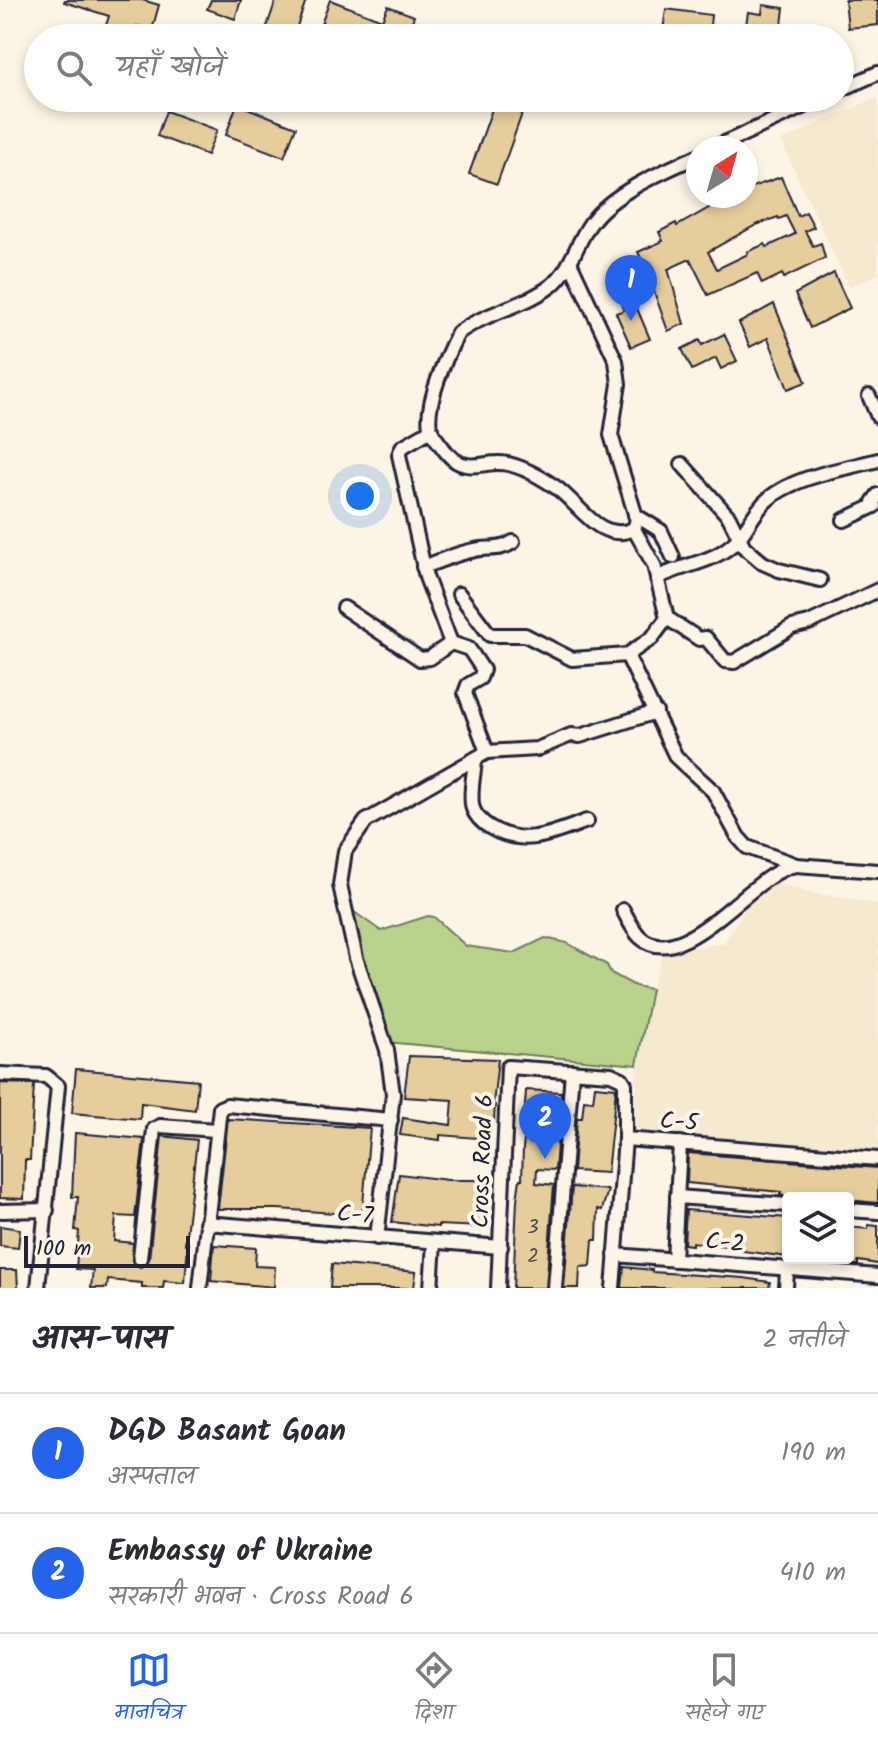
<!DOCTYPE html>
<html lang="hi">
<meta charset="utf-8">
<style>
body{margin:0;font-family:Kalam,"Playpen Sans Deva",sans-serif;background:#f2f2f3;color:#2b2b33}
.controls{position:absolute;right:24px;bottom:24px;display:grid;overflow:hidden;border-radius:8px;box-shadow:0 4px 12px #0003}
.controls button{width:72px;height:72px;display:grid;place-items:center;padding:0;border:0;border-bottom:2px solid #e1e1e2;background:#fff;color:#2b2b33;font:40px sans-serif}
.compass{position:absolute;left:686px;top:136px;width:72px;height:72px;border-radius:50%;background:#fff;box-shadow:0 4px 12px #0003;rotate:37deg}
.scale{position:absolute;left:24px;bottom:20px;width:166px;box-sizing:border-box;padding-left:8px;border:4px solid #22223b;border-top:0;font-size:22px;line-height:28px;white-space:nowrap;color:#22223b;-webkit-text-stroke:6px #fcf5e5;paint-order:stroke}
.you{position:absolute;left:360px;top:496px;width:28px;height:28px;margin:-20px;border:6px solid #fff;border-radius:50%;background:#1a73e8;box-shadow:0 0 0 12px #1a73e833}
.badge{display:grid;place-items:center;width:52px;height:52px;border-radius:50%;background:#2563eb;color:#fff;font-size:26px;font-weight:700}
.pin{position:absolute;translate:-50% -66px;filter:drop-shadow(0 2px 4px #0008)}
.pin::after{content:'';position:absolute;top:42px;width:28px;height:24px;background:inherit;clip-path:polygon(0 0,100% 0,50% 100%)}
.list{margin:0;padding:0;list-style:none}
h2{display:flex;justify-content:space-between;align-items:center;height:104px;margin:0;padding:0 32px;font-size:34px}
h2 small{font-size:26px;font-weight:400;color:#7c7c81}
.list li{display:grid;grid-template-columns:52px 1fr auto;gap:24px;align-items:center;box-sizing:border-box;height:120px;padding:0 32px;border-top:2px solid #e1e1e2}
.list b{display:block;font-size:30px;white-space:nowrap}
.list p{margin:0;font-size:26px;white-space:nowrap;color:#7c7c81}
.list em{font-size:26px;font-style:normal;color:#7c7c81}
.icon{flex:none;width:44px;height:44px;fill:none;stroke:currentColor;stroke-width:2;stroke-linecap:round;stroke-linejoin:round}
.map{position:relative;flex:none;width:878px;height:1288px;overflow:hidden}
.search{position:absolute;background:#fff;box-shadow:0 4px 12px #0003;left:24px;right:24px;top:24px;height:88px;display:flex;align-items:center;gap:20px;box-sizing:border-box;padding:0 28px;border-radius:44px;color:#7c7c81;font-size:30px}
.sheet{height:344px;background:#fff}
nav{display:flex;justify-content:space-around;align-items:center;box-sizing:border-box;height:112px;border-top:2px solid #e1e1e2;background:#fff;font-size:22px;color:#7c7c81}
nav a{display:grid;justify-items:center;gap:4px}
nav .on{color:#2563eb}
.map>svg:first-child{display:block}
.built{fill:#f5e9cf}
.green{fill:#bad38a;stroke:#6e7a62;stroke-width:2}
.building{fill:#e6cd9c;stroke:#22223b;stroke-width:2;fill-rule:evenodd}
.lines{fill:none;stroke-linecap:round;stroke-linejoin:round}
.minor-casing{stroke:#22223b;stroke-width:18}
.minor{stroke:#fcf5e5;stroke-width:12}
.labels{text-anchor:middle;stroke-width:8;stroke-linejoin:round;paint-order:stroke}
.number-label{font-size:20px;fill:#534d53}
.street-label{font-size:24px;fill:#22223b;stroke:#fcf5e5}
</style>
<div class="map">
<svg width="878" height="1288" viewBox="0 0 878 1288">
<rect width="100%" height="100%" fill="#fcf5e5"/>
<filter id="ink" filterUnits="userSpaceOnUse"><feTurbulence type="fractalNoise" baseFrequency=".0125" numOctaves="2"/><feDisplacementMap in="SourceGraphic" scale="16" xChannelSelector="R" yChannelSelector="G"/><feConvolveMatrix kernelMatrix="1 2 1 2 8 2 1 2 1" color-interpolation-filters="sRGB"/></filter>
<g filter="url(#ink)">
<g class="built">
<polygon points="878,97 878,274 849,287 781,141"/>
<polygon points="763,879 807,892 878,904 878,1159 634,1132 637,1065 647,1005 663,953 724,943"/>
</g>
<polygon class="green" points="350,909 381,931 428,916 434,917 466,946 514,953 545,938 567,943 607,965 611,973 635,986 651,989 637,1065 375,1041"/>
<g class="building">
<polygon points="65,0 142,0 159,5 152,30 137,26 134,38 102,38 109,16 64,2"/>
<polygon points="211,0 241,0 235,19 207,9"/>
<polygon points="276,0 306,0 293,38 263,38"/>
<polygon points="330,0 382,20 388,6 414,16 406,38 316,38"/>
<polygon points="845,0 878,0 878,25 848,28"/>
<polygon points="763,5 784,8 781,33 758,30 757,38 744,38 748,12 762,14"/>
<polygon points="666,9 711,15 709,35 662,38"/>
<polygon points="496,98 531,98 527,109 524,108 497,184 469,174"/>
<polygon points="237,104 296,127 284,157 226,135"/>
<polygon points="166,111 217,130 207,155 157,136"/>
<path d="M781,177L798,216L806,212L814,227L805,231L813,246L821,243L825,258L784,278L782,274L762,284L757,273L708,295L690,259L668,269L684,324L668,331L652,286L654,285L638,252L663,241L659,232L676,223L677,226L730,196H746V189ZM786,216L795,234L767,247L765,244L747,252L748,254L717,269L708,252L756,225L778,217L779,219Z"/>
<polygon points="834,273 850,308 810,328 795,294"/>
<polygon points="633,299 650,339 631,347 616,313 624,310 622,303"/>
<polygon points="774,304 806,382 788,389 768,338 750,347 739,323"/>
<polygon points="724,334 737,361 721,369 716,358 692,370 682,349 700,340 702,345"/>
<polygon points="409,1056 498,1059 493,1105 495,1105 494,1120 491,1120 490,1139 440,1135 440,1140 400,1135 403,1118 451,1125 453,1100 404,1097"/>
<polygon points="76,1069 198,1080 195,1110 141,1103 140,1119 72,1113"/>
<polygon points="0,1083 34,1084 30,1160 25,1160 24,1199 0,1198"/>
<polygon points="595,1086 616,1088 607,1173 573,1171 577,1118 582,1118 584,1100 593,1101"/>
<polygon points="526,1090 561,1092 555,1170 537,1169 536,1183 554,1185 546,1288 513,1288 517,1200 520,1179 522,1179 523,1148 529,1106 525,1106"/>
<polygon points="228,1119 370,1128 362,1215 278,1209 218,1209"/>
<polygon points="75,1133 144,1139 135,1217 116,1216 114,1241 133,1243 132,1261 140,1267 147,1264 149,1259 162,1136 197,1140 185,1244 188,1244 185,1283 164,1281 163,1288 142,1288 142,1283 108,1280 107,1288 91,1288 93,1270 76,1269 79,1231 75,1230 78,1197 72,1197"/>
<polygon points="688,1153 878,1168 878,1203 848,1200 848,1198 794,1198 780,1195 781,1192 687,1183"/>
<polygon points="399,1174 448,1180 486,1180 481,1227 438,1225 438,1227 392,1222"/>
<polygon points="572,1187 608,1190 602,1210 598,1209 597,1240 593,1240 591,1266 580,1267 579,1288 564,1288"/>
<polygon points="686,1210 788,1218 788,1257 743,1251 744,1248 692,1242 692,1245 684,1244"/>
<polygon points="868,1225 878,1226 878,1264 858,1261 858,1265 848,1265 848,1227 868,1229"/>
<polygon points="0,1226 20,1229 18,1248 0,1246"/>
<polygon points="214,1245 256,1248 255,1266 275,1267 274,1287 211,1281"/>
<polygon points="332,1264 416,1272 414,1288 330,1288"/>
<polygon points="624,1267 652,1270 652,1272 744,1278 770,1282 769,1288 622,1288"/>
<polygon points="0,1270 17,1270 18,1288 0,1288"/>
</g>
<g class="lines">
<g class="minor-casing">
<g id="minor">
<polyline points="840,90 878,73"/>
<polyline points="714,148 822,98"/>
<polyline points="869,396 878,417"/>
<polyline points="682,464 729,517 744,547 763,563 779,570 820,580"/>
<polyline points="635,515 661,531 673,557"/>
<polyline points="844,520 874,506 873,502 878,495"/>
<path d="M634,529C598,544 580,503 554,486C539,476 516,462 497,463C488,463 477,467 467,465C456,464 449,456 443,448C438,441 432,435 430,427C425,404 447,354 458,333C486,312 523,307 551,286C571,270 576,244 590,224C611,193 664,171 698,156"/>
<path d="M423,567C440,561 457,553 475,550C489,547 500,551 513,542"/>
<path d="M657,578C676,568 696,565 715,556C746,540 744,525 764,503C789,477 844,469 878,460"/>
<polyline points="459,594 490,635 525,635 572,659 627,655 652,638 667,618 654,565 634,529 637,520 611,435 619,384 616,361 570,262"/>
<polyline points="344,608 420,659 430,658 451,643 426,577 399,455 402,447 431,430"/>
<polyline points="667,618 699,639 706,638 725,661 734,662 792,627 809,623 878,590"/>
<polyline points="451,643 469,649 483,670 480,678 468,685 465,693 487,752"/>
<polyline points="627,655 676,757 713,791 738,837 747,847 796,865 878,871"/>
<path d="M475,760C474,774 470,790 472,804C473,814 482,823 491,828C525,848 553,833 587,821"/>
<path d="M623,910C628,919 633,930 640,937C684,976 754,870 796,865"/>
<polyline points="0,1074 46,1076 58,1086 38,1288"/>
<polyline points="625,1139 878,1159"/>
<polyline points="677,1197 788,1205"/>
<polyline points="848,1210 878,1212"/>
<polyline points="0,1211 47,1210"/>
<polyline points="206,1223 501,1247"/>
<polyline points="377,1238 393,1094 387,1050 356,958 340,885 345,851 366,821 487,752 537,749 571,735 580,736 656,712"/>
<polyline points="615,1255 878,1276"/>
<polyline points="140,1258 154,1129 160,1126 216,1130"/>
<polyline points="674,1260 680,1143"/>
<polyline points="200,1288 220,1108 227,1105 391,1120"/>
<polyline points="431,1288 434,1243"/>
<polyline points="498,1288 508,1067 611,1074 622,1079 625,1084 625,1139 613,1288"/>
<polyline points="555,1288 572,1071"/>
<polyline points="786,1288 787,1270"/>
</g>
</g>
<use href="#minor" class="minor"/>
</g>
</g>
<g class="labels">
<g class="number-label">
<text x="533" y="1233">3</text>
<text x="533" y="1262">2</text>
</g>
<g class="street-label">
<text transform="translate(679 1121) rotate(4)" y="8">C-5</text>
<text transform="translate(482 1161) rotate(-88)" y="8">Cross Road 6</text>
<text transform="translate(355 1214) rotate(5)" y="8">C-7</text>
<text transform="translate(725 1242) rotate(5)" y="8">C-2</text>
</g>
</g>
</svg>
<div class="controls">
<button><svg class="icon" aria-label="layers" viewBox="0 0 24 24"><path d="M12 4l9 5-9 5-9-5zM3 14l9 5 9-5"/></svg></button>
</div>
<svg class="compass" viewBox="-18 -18 36 36"><path d="M0-13l5 13h-10z" fill="#e53935"/><path d="M0 13l5-13h-10z" fill="#7c7c81"/></svg>
<div class="scale">100 m</div>
<div class="you"></div>
<div class="pin badge" style="left:631px;top:321px">1</div>
<div class="pin badge" style="left:545px;top:1159px">2</div>
<div class="search"><svg class="icon" aria-label="search" viewBox="0 0 24 24"><circle cx="10" cy="10" r="6"/><path d="M15 15l6 6"/></svg>यहाँ खोजें</div>
</div>
<section class="sheet">
<h2>आस-पास<small>2 नतीजे</small></h2>
<ul class="list">
<li><span class="badge">1</span><div><b>DGD Basant Goan</b><p>अस्पताल</p></div><em>190 m</em></li>
<li><span class="badge">2</span><div><b>Embassy of Ukraine</b><p>सरकारी भवन · Cross Road 6</p></div><em>410 m</em></li>
</ul>
</section>
<nav>
<a class="on"><svg class="icon" aria-label="map" viewBox="0 0 24 24"><path d="M3 6l6-2 6 2 6-2v14l-6 2-6-2-6 2zM9 4v14M15 6v14"/></svg>मानचित्र</a>
<a><svg class="icon" aria-label="directions" viewBox="0 0 24 24"><path d="M12 3l9 9-9 9-9-9zM9 14v-3h6M13 9l2 2-2 2"/></svg>दिशा</a>
<a><svg class="icon" aria-label="saved" viewBox="0 0 24 24"><path d="M7 4h10v16l-5-4-5 4z"/></svg>सहेजे गए</a>
</nav>
